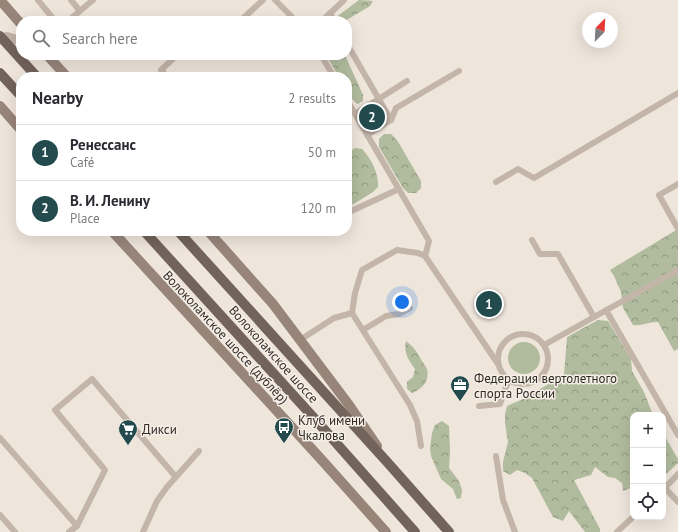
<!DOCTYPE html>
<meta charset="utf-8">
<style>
body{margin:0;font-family:"PT Sans",sans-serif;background:#f7f7f7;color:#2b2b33}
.controls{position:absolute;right:12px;bottom:12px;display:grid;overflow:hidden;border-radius:8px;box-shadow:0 4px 16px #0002}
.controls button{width:36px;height:36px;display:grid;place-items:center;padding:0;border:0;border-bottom:1px solid #e1e1e2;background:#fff;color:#2b2b33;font:20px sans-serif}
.compass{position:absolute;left:582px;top:12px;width:36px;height:36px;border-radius:50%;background:#fff;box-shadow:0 4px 16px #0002;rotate:24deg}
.you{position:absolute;left:402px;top:302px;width:14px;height:14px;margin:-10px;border:3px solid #fff;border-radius:50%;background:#1a73e8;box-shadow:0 0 0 6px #1a73e833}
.badge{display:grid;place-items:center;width:26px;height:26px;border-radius:50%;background:#234b4e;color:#fff;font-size:13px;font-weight:700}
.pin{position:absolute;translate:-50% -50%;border:2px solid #fff;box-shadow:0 1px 4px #0006}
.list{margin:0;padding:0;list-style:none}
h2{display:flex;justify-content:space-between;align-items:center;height:52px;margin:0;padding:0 16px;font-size:17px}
h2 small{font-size:13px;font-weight:400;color:#7c7c81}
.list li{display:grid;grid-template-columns:26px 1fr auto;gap:12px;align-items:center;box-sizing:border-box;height:56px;padding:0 16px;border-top:1px solid #e1e1e2}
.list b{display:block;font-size:15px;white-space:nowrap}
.list p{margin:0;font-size:13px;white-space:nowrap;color:#7c7c81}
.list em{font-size:13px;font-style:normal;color:#7c7c81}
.icon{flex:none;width:22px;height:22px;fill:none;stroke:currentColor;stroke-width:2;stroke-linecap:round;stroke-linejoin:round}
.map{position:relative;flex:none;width:678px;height:532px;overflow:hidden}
.search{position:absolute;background:#fff;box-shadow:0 4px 16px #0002;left:16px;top:16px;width:336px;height:44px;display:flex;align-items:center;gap:10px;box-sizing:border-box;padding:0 14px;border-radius:16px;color:#7c7c81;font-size:15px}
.panel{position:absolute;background:#fff;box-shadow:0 4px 16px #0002;left:16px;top:72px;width:336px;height:164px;border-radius:16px}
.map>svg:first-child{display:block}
.grass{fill:#b1bb9d}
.forest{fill:url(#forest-crowns)}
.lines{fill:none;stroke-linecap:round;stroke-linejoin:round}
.lane{stroke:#c4b5a9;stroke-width:6}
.street{stroke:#c4b5a9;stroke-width:10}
.secondary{stroke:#98857a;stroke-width:10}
.primary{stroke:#72635b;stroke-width:10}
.primary-bridge{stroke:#72635b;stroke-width:10}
.labels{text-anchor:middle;stroke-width:3;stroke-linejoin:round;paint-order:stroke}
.street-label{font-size:13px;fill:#322b28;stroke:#f6efe7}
.poi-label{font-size:13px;fill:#322b28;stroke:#f6efe7;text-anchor:start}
</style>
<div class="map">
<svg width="678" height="532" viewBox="0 0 678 532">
<defs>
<pattern id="forest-crowns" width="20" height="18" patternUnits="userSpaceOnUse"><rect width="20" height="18" fill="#b1bb9d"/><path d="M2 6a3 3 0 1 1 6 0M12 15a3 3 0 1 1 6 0" fill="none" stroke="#919880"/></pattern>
</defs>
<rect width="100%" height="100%" fill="#eee5db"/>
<circle class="grass" cx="524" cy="358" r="16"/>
<g class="forest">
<polygon points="359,0 373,1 370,6 345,21 331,21"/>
<path d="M326,55H345L363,95V101L358,104C347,97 347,89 347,77H339Z"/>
<polygon points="384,134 391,134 397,140 421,181 421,188 416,193 408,193 403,188 379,147 379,139"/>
<path d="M355,148L362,149C371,158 379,174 378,187L373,192L347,208V153Z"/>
<path d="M678,229V349L674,351L658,322C648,322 642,326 633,325L623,308L621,292L614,276L610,270Z"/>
<polygon points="598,320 608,321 631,359 632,371 644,392 653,415 633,415 633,490 631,488 623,491 622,483 615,478 608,477 595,467 591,475 574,480 600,529 600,532 585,532 569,511 563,521 553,517 532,478 525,473 517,470 510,475 503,471 503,462 508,442 505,423 505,414 507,406 523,399 564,375 567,337"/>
<path d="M406,341C414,347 417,352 422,361C423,363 426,366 427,369C430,380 423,389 412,393L407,389V382L413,377L415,369C409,361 403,352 406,341Z"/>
<polygon points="442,421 449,426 450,451 449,468 459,481 462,490 461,498 457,499 453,489 441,479 431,456 430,448 432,433 435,425"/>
<polygon points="663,433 678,459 678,463 663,477"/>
</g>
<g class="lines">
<g class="lane">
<polyline points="38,0 55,21"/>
<polyline points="71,0 80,11"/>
<polyline points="275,0 296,21"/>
<polyline points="330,13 334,21"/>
<polyline points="68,21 93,0"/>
<polyline points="240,21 263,0"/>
<polyline points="322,21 344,0"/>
<polyline points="347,44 391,120 367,135"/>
<polyline points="321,55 334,77"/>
<polyline points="168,77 161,70 177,55"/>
<polyline points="347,100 429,241 425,256"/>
<polyline points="355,114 407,81"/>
<polyline points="391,120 396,108 459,71"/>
<polyline points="496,182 518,169 534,178 678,93"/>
<polyline points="678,184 659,195 678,229"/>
<polyline points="347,213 399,189"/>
<polyline points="532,240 540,254 558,254 594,317"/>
<polyline points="606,310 678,435"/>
<polyline points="363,330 386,316 399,314 410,308"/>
<circle cx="523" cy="359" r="25"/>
<polyline points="300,340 334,318 352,313"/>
<polyline points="544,345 678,270"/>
<polyline points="479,406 500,404 509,379"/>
<polyline points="0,438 77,526 69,532"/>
<polyline points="421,446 417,421 410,405 352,313 355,293 362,270 397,250 418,253 425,256 498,364"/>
<polyline points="496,456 503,500 515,532"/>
<polyline points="665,488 678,502"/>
<polyline points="663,490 678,474"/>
<polyline points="0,515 15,532"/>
<polyline points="77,526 105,470 55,410 92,379 175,476"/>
<polyline points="143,532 157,501 167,487 199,451"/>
<polyline points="617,532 633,517"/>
</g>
<polyline class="street" points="0,39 7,37 21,41"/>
<g class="secondary">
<polyline points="0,0 21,24"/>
<polyline points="47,55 67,77"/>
<polyline points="0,106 21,130"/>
<polyline points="112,231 320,458 386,532"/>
<polyline points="208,231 273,304 349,405 377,446"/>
</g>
<g class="primary">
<polyline points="0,73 21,96"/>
<polyline points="144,231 314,418 415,532"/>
<polyline points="178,231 388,463 449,532"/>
</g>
<polyline class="primary-bridge" points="0,36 37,77"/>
</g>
<defs>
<g id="office-pin" transform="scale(1)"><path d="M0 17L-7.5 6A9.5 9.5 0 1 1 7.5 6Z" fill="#234b4e" stroke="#f6efe7"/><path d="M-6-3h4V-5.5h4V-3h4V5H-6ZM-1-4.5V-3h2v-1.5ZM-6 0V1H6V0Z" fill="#fff"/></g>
<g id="bus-pin" transform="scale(1)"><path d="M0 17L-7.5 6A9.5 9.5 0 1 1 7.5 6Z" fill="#234b4e" stroke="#f6efe7"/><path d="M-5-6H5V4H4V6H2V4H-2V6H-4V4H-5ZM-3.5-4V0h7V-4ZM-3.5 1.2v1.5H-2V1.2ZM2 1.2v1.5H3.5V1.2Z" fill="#fff"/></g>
<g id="supermarket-pin" transform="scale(1)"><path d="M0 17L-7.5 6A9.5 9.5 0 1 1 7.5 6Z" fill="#234b4e" stroke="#f6efe7"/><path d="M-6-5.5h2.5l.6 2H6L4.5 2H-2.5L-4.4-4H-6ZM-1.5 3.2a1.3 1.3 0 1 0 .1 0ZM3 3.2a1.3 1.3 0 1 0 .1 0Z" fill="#fff"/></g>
</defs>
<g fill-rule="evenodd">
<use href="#office-pin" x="460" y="385"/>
<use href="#bus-pin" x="284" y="427"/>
<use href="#supermarket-pin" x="128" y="429"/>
</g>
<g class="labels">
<g class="street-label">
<text transform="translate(226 337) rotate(47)" y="5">Волоколамское шоссе (дублёр)</text>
<text transform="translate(274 354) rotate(48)" y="5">Волоколамское шоссе</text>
</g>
<g class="poi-label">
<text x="474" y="383">Федерация вертолетного<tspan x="474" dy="15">спорта России</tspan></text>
<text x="298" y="425">Клуб имени<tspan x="298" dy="15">Чкалова</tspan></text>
<text x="142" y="434">Дикси</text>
</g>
</g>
</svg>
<div class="controls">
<button>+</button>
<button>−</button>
<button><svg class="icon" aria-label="locate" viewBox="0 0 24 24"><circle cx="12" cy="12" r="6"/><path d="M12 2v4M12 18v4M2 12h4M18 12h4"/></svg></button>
</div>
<svg class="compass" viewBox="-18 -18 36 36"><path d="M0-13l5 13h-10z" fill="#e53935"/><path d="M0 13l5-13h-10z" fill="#7c7c81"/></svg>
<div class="you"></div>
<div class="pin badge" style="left:489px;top:304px">1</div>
<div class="pin badge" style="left:372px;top:117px">2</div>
<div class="search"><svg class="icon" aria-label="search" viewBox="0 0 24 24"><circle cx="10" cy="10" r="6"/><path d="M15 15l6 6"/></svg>Search here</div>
<section class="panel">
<h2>Nearby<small>2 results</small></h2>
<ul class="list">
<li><span class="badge">1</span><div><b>Ренессанс</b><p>Café</p></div><em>50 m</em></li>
<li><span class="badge">2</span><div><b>В. И. Ленину</b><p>Place</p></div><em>120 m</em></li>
</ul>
</section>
</div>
